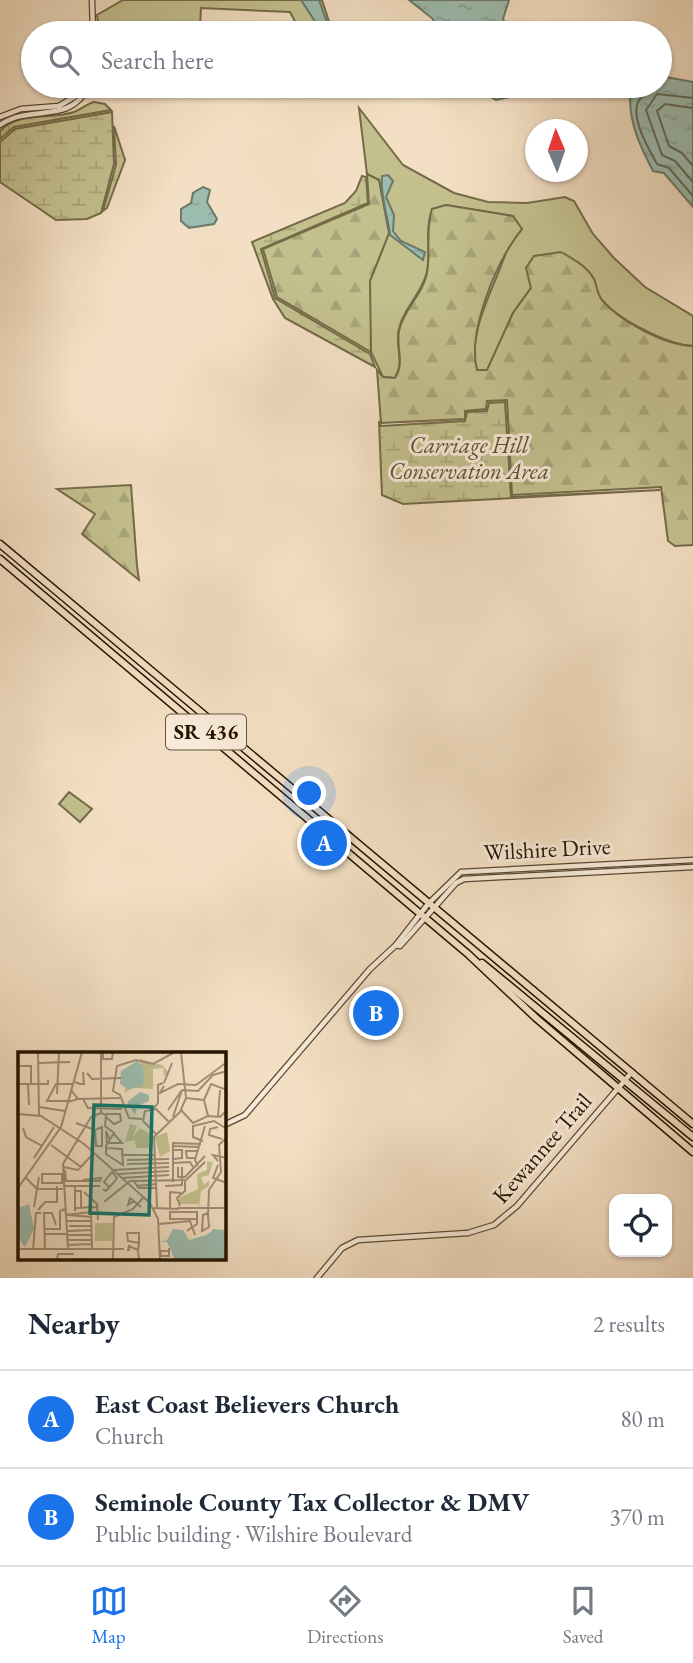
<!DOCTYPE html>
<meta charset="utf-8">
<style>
body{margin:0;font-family:"EB Garamond",serif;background:#f2f2f3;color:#1f2937}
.controls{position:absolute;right:21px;bottom:21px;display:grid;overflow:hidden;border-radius:14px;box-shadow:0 2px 5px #0004}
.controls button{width:63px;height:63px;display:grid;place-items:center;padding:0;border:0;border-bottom:2px solid #e0e1e3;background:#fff;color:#1f2937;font:35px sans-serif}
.compass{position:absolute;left:525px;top:119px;width:63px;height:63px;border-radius:50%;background:#fff;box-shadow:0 2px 5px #0004;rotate:358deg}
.you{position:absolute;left:310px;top:794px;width:24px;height:24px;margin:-18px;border:5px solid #fff;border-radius:50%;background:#1a73e8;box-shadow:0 0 0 10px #1a73e833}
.badge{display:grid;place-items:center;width:46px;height:46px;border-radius:50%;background:#1a73e8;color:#fff;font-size:23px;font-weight:700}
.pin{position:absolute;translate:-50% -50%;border:4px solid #fff;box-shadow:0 2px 7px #0006}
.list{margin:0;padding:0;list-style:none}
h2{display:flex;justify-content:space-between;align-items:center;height:91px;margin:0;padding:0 28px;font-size:30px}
h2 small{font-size:23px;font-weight:400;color:#747a83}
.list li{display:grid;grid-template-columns:46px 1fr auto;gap:21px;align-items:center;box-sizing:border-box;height:98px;padding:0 28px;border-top:2px solid #e0e1e3}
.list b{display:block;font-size:26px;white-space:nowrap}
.list p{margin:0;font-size:23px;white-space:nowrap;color:#747a83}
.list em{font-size:23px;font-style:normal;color:#747a83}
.icon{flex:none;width:38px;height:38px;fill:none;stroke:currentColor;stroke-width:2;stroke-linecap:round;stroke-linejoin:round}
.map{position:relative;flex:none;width:693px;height:1278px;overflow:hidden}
.search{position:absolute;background:#fff;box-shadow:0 2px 5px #0004;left:21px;right:21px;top:21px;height:77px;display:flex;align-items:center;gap:18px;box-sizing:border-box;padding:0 24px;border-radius:38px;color:#747a83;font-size:26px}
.sheet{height:287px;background:#fff}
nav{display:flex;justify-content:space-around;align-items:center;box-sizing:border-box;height:98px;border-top:2px solid #e0e1e3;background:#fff;font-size:19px;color:#747a83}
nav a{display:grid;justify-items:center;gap:4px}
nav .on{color:#1a73e8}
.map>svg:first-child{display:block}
.green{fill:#c3c08e;stroke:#746a47;stroke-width:2}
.forest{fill:url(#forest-firs);stroke:#746a47;stroke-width:2}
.wetland{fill:url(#wetland-marsh);stroke:#746a47;stroke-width:2}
.water{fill:url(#water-ripples);stroke:#6c796a;stroke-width:2}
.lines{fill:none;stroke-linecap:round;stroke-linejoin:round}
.shore{stroke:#606858;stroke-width:2}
.canal{stroke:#9cbdb0;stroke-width:4.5}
.tertiary-casing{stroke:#584731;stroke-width:7}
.primary-casing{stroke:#251400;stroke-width:9}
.tertiary{stroke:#f7ead8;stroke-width:4.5}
.primary{stroke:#f3dfc3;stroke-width:6}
.labels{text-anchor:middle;stroke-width:6;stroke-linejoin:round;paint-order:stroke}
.shield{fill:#f7ead8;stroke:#645441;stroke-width:2}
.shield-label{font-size:21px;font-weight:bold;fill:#251400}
.park-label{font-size:23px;font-style:italic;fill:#5c5032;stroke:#f7ead8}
.street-label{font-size:23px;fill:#251400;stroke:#f7ead8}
.inset-road{fill:none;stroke:#a18e75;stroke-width:2}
.view{fill:#0f766e;fill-opacity:0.15;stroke:#0f766e;stroke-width:3.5}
.inset-edge{fill:none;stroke:#251400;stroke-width:3.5}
</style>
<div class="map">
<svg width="693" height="1278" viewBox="0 0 693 1278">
<defs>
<pattern id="forest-firs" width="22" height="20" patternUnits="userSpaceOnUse" patternTransform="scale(1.75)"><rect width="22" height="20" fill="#c3c08e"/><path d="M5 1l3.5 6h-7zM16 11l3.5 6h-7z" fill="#a7a479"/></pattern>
<pattern id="wetland-marsh" width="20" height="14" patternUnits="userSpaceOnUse" patternTransform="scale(1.75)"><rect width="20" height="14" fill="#c3c08e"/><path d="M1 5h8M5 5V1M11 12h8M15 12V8" fill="none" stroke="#a7a479"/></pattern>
<pattern id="water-ripples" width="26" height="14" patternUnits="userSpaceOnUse" patternTransform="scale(1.75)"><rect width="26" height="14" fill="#9cbdb0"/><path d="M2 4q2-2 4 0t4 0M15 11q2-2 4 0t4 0" fill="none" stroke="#86a296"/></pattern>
</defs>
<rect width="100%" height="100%" fill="#f3dfc3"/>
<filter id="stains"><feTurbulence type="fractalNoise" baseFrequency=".00286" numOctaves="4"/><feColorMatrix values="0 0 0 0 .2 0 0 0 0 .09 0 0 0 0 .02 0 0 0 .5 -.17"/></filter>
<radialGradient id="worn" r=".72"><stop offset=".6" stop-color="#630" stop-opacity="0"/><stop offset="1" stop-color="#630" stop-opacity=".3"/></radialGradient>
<g class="green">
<polygon points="123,0 322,0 332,31 300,31 290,12 201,8 200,26 99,29 97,15"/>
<path d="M359,108L403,165L454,193L488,202L527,203L565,197L574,201L593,234L614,258L645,287L693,316V346C668,345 617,319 601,299C597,294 596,285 594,279L527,268L531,288L513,313L487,371L476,370C468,327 495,288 507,249C511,238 511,227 513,216L446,205L432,209C424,234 432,257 426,275C420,296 400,312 398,335C397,352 404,363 395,378L383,377L371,352L369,305L370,281L389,233L379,180L367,174Z"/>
<polygon points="69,792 92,809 80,822 59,804"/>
</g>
<g class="forest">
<polygon points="367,174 379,180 389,233 370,281 371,352 277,297 263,249 369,204"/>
<path d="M446,205L513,216L522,229C497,260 467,331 477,370H487L513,313L531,288L526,268L534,256L561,252C573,259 587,266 594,279C597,286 597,294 602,300C620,321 664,345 693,346V545L675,546L668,541L661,487L512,495L507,400L487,401L486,409L465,411V419L381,423L377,370L383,377L395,378C405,362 396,349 399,331C403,310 423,294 427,273C431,251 425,231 432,209Z"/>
<polygon points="131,485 137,566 139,580 82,534 95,514 57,489"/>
</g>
<g class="wetland">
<path d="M94,102L105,104L111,110L14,127L0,139V131C19,111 50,120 74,112C82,109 86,104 94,102Z"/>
<polygon points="112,112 114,164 101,213 87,219 56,220 0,182 0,142 15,129"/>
<polygon points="114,126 125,160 107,208 103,211 116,165"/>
<polygon points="362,176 366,177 368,203 261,249 275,298 370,354 375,367 285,318 273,299 252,242 345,203 356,191"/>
<polygon points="505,402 511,497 660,490 403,504 382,495 379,421 381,426 465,421 467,412 487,411 489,403"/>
</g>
<g class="water">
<polygon points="301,0 319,0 329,28 320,29"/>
<polygon points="409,0 509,0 503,19 511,33 438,33 433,19"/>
<path d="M666,77L693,82V207L664,173L653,171C641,148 630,125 630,99L643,86H660V79Z"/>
<polygon points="472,86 530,86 523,94 496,100"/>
<path d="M388,175L393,181L386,197L394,215L393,231L401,241L425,252L423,260L390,235C388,215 380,196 382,176Z"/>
<polygon points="203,187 210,190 207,202 217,219 214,224 189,228 181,221 181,209 191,203 193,193"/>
</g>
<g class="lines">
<g class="shore">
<path d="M648,86C647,94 639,97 637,105C633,123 649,149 657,164L669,168L693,196"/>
<polyline points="693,98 657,94 646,110 662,155 675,161 693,182"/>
<polyline points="693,108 665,104 657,111 669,146 682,153 693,166"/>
</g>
<g class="canal">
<polyline points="509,28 518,33"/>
<polyline points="616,86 634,95"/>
</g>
<g class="tertiary-casing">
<g id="tertiary">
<polyline points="92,0 93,33"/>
<polyline points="0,117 21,109 59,106 86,90"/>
<path d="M0,125C32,103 69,126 89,86"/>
<polyline points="396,945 428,904 461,872 693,860"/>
<polyline points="224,1125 245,1115 370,969 396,945 400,946 456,883 464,879 693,867"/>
<polyline points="317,1278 342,1248 358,1240 468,1233 494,1225 517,1206 632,1072"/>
</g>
</g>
<g class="primary-casing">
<g id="primary">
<polyline points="0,544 693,1124"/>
<polyline points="0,559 468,954 536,1018 693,1152"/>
<polyline points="482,963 693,1137"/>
</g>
</g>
<use href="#tertiary" class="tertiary"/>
<use href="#primary" class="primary"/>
</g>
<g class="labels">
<rect class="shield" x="166" y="714.5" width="80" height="35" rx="5"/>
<g class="shield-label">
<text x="206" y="739">SR 436</text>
</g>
<g class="park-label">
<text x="469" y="453">Carriage Hill<tspan x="469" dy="26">Conservation Area</tspan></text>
</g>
<g class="street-label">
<text transform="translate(547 849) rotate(-3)" y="8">Wilshire Drive</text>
<text transform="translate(542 1148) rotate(-49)" y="8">Kewannee Trail</text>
</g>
</g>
<g transform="translate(18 1052)">
<rect width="208" height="208" fill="#f3dfc3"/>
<path d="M77,171H95L94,189H77Z" fill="#c3c08e"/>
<path d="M112,72L119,74L115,85L122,76L136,84L134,101L130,96H118L117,88L107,90Z" fill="#c3c08e"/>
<path d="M122,7L144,13L152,22L146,24L145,16L135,17V37L115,36L106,41L108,34L126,29ZM149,80L152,99L142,105L137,85ZM189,109L195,110L191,123L183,125L186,133L191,128V134L183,139L181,156L180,152H161V146L180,137L179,122L189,118Z" fill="#c3c08e"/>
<path d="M119,9L125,14L126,29L124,35L110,37L102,32L103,19ZM122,40L131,43V49L119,54L117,63L109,50ZM11,152L16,177L7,195L0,186V156ZM193,157L194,177L208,178V208H157L149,190H141L149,188L155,177L165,178L171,188L188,183L194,179Z" fill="#9cbdb0"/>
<path class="inset-road" d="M20,0L21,64M83,0V61M85,0V7H94L95,0M20,11L52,10M0,14H13V31M69,21L74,27L103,26M57,30L62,32H66V33L65,20M146,31L154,11M0,32H30V28M10,32L11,53M146,34L142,41L160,32L178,33L209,10M164,38L180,39L195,23L209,19M39,42L41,0M60,47L102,46M65,47L70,56L104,57M186,48L193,32L209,38M50,49H29L38,32H54M50,50L60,47L53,38M21,55L47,59M136,56L140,51V33L145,31M150,58L164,38M163,58L175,71L190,64L186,48L168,46M83,61L88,63L87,74L96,81L88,94V102L105,113L104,97L88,96M0,62L23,64L66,92L132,151L140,167L142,208M88,62H102L103,69L96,72L88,65M190,64L202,65L209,58M155,65L164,38M200,65L202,38M124,67L111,66L102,43L95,39L99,14L118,8L135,12L157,0M58,71L77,78L78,94H84V75L77,78M200,75L192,77L191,83L204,87M5,76L8,85L24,94M138,82L125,69L127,59L138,57L151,70M185,89L175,85V74L196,69L209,77M90,91H104L96,82M89,92L88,79L92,88M33,93L63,115M155,94L180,95M105,103H137M16,106L36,75M177,106H169L168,99H180M155,107L164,106V98H155M109,108L151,107M200,109L195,103L209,106M155,111L172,110L175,115M109,112L151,111M200,113L195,126L209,131M180,114L177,108L187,74M45,115L60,118L76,101M160,115V125H167L187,104M47,118L48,129H82L83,126L65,128M96,118L151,115M24,122H44V131H24ZM100,122L151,119M8,126L19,137H45M104,126L151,123M115,128L121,136H139M155,130V91L183,92M45,134H82M57,134V159M118,134L139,132M147,134L164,133V115M0,136L43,75L64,0M85,137L88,139L96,130L99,126L94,120L86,130L91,135M57,139H63V155M66,140L79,152L80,168M116,149L110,153L112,146L123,155M86,150L112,129L168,128L187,110M162,154L159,146L167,139V129M16,155L21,125M139,155L136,85L162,60L168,46L163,0M57,156L79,155M136,156L161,157M152,156V140L163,141M159,156H209M20,158L27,150H39V134M47,163L73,160L74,196M50,163L74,165M190,163L191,138L203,120L201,93L209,85M190,163L191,175L184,179L185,163L190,161M48,169H74M141,172L172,169L177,183M51,174H73M26,177H42V159L47,157M50,179L74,178M169,179L179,172V160H152V167H179M26,182H50M50,183H74M50,188H74M50,193L74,192M111,194L110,198H111V194L120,198L121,208M151,196V204H143L142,199H151M1,197H106M27,197L26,161H34L38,173M50,197L45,112L73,65L83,61M15,198L18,161H23M120,198L121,191L110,189L109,181H121V191M56,207L86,208M39,208L40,202H56M95,208L96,165L115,157L126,145"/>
<path class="view" d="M76,53L134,55L131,163L72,161Z"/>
<rect width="208" height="208" class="inset-edge"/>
</g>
<rect width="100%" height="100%" filter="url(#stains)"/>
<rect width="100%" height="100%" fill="url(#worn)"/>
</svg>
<div class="controls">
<button><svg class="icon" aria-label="locate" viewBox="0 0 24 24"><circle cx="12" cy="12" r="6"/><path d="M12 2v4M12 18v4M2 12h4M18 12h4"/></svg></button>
</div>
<svg class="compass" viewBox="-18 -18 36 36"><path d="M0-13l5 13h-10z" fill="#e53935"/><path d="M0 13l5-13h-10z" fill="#747a83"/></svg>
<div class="you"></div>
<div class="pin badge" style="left:324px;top:843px">A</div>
<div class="pin badge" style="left:376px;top:1013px">B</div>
<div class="search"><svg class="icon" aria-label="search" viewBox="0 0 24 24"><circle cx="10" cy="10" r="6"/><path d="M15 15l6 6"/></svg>Search here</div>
</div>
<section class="sheet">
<h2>Nearby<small>2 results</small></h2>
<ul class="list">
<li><span class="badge">A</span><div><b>East Coast Believers Church</b><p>Church</p></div><em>80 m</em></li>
<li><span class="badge">B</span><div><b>Seminole County Tax Collector &amp; DMV</b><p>Public building · Wilshire Boulevard</p></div><em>370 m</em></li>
</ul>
</section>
<nav>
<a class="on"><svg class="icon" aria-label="map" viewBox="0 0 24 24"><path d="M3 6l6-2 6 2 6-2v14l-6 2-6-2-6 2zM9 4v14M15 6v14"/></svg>Map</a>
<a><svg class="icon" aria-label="directions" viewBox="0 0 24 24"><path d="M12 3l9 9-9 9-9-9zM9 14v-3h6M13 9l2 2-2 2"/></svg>Directions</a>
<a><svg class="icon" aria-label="saved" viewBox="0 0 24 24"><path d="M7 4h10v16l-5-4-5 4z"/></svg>Saved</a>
</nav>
